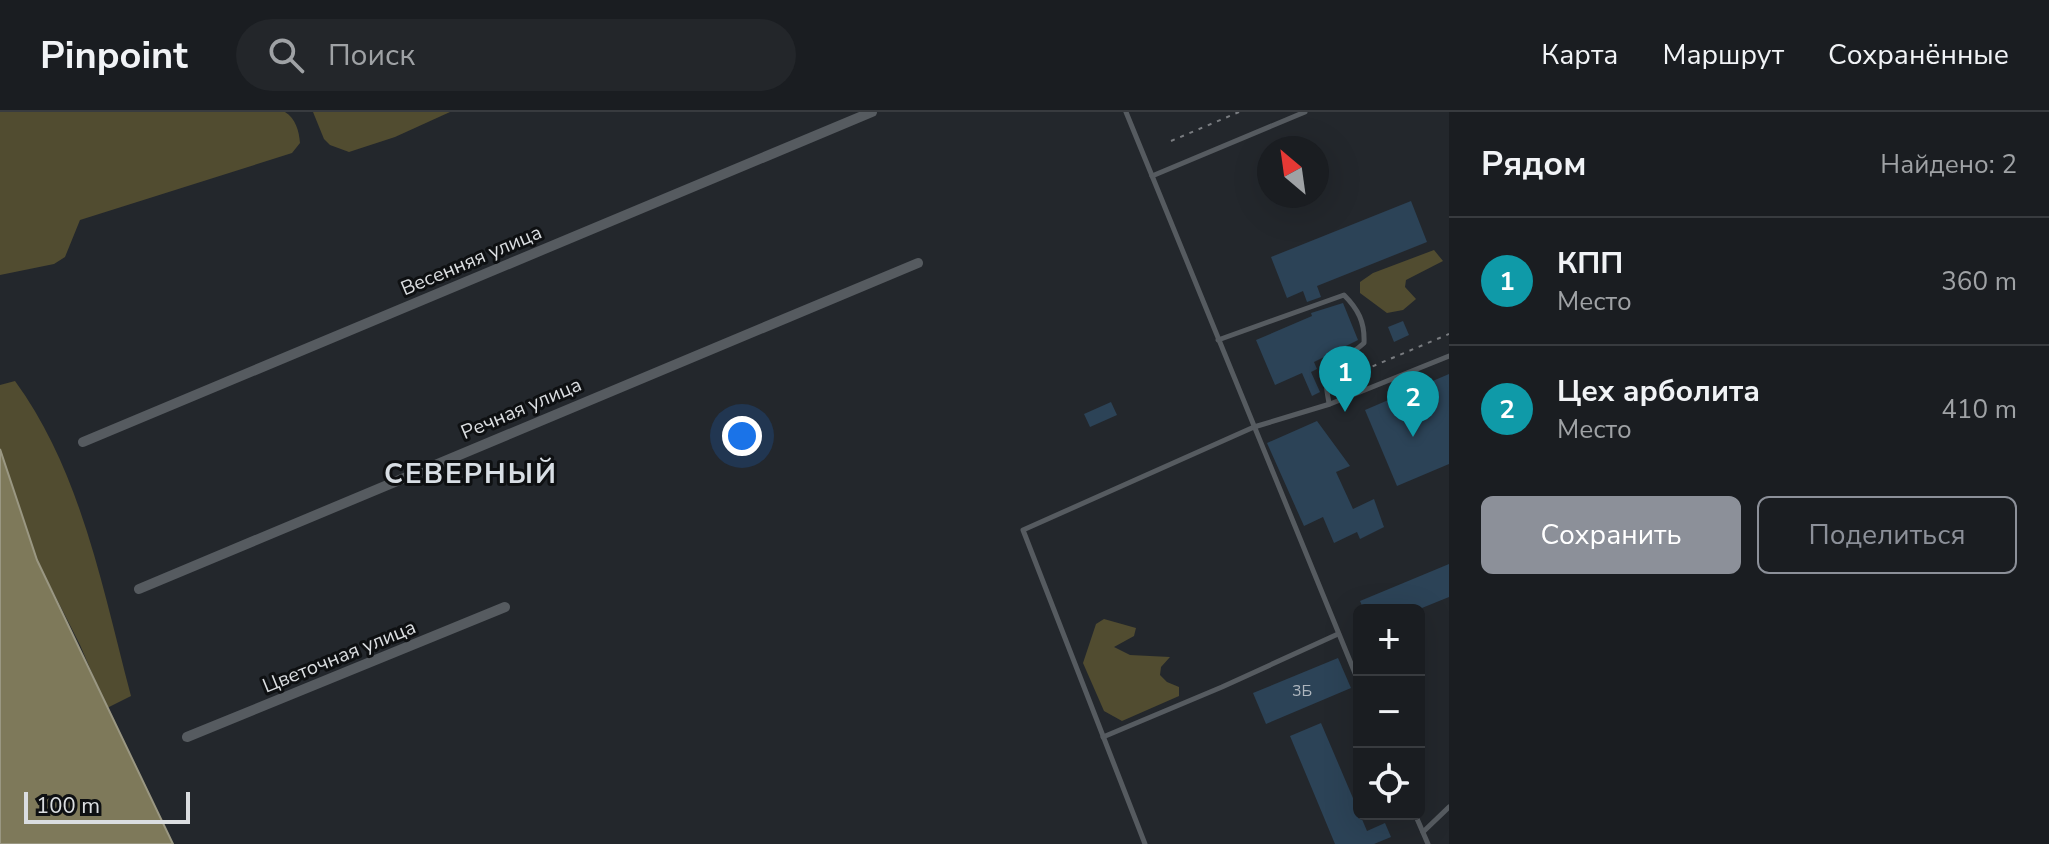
<!DOCTYPE html>
<html lang="ru">
<meta charset="utf-8">
<style>
body{margin:0;font-family:"Nunito Sans",sans-serif;background:#23262a;color:#f1f3f6}
.controls{position:absolute;right:24px;bottom:24px;display:grid;overflow:hidden;border-radius:12px;box-shadow:0 8px 32px #0002}
.controls button{width:72px;height:72px;display:grid;place-items:center;padding:0;border:0;border-bottom:2px solid #383b3f;background:#1a1d21;color:#f1f3f6;font:40px sans-serif}
.compass{position:absolute;left:1257px;top:24px;width:72px;height:72px;border-radius:50%;background:#1a1d21;box-shadow:0 8px 32px #0002;rotate:331deg}
.scale{position:absolute;left:24px;bottom:20px;width:166px;box-sizing:border-box;padding-left:8px;border:4px solid #dadde0;border-top:0;font-size:22px;line-height:28px;white-space:nowrap;color:#dadde0;-webkit-text-stroke:6px #0e1012;paint-order:stroke}
.you{position:absolute;left:742px;top:324px;width:28px;height:28px;margin:-20px;border:6px solid #fff;border-radius:50%;background:#1a73e8;box-shadow:0 0 0 12px #1a73e833}
.badge{display:grid;place-items:center;width:52px;height:52px;border-radius:50%;background:#8c9099;color:#fff;font-size:26px;font-weight:700}
.pin{position:absolute;translate:-50% -66px;filter:drop-shadow(0 2px 4px #0008)}
.pin::after{content:'';position:absolute;top:42px;width:28px;height:24px;background:inherit;clip-path:polygon(0 0,100% 0,50% 100%)}
.list{margin:0;padding:0;list-style:none}
h2{display:flex;justify-content:space-between;align-items:center;height:104px;margin:0;padding:0 32px;font-size:34px}
h2 small{font-size:26px;font-weight:400;color:#9fa2a5}
.list li{display:grid;grid-template-columns:52px 1fr auto;gap:24px;align-items:center;box-sizing:border-box;height:128px;padding:0 32px;border-top:2px solid #383b3f}
.list b{display:block;font-size:30px;white-space:nowrap}
.list p{margin:0;font-size:26px;white-space:nowrap;color:#9fa2a5}
.list em{font-size:26px;font-style:normal;color:#9fa2a5}
.actions{display:flex;gap:16px;padding:24px 32px}
.actions a{flex:1;padding:18px 0;border:2px solid #8c9099;border-radius:12px;text-align:center;font-size:28px;color:#8c9099}
.actions .main{background:#8c9099;color:#fff}
.icon{flex:none;width:44px;height:44px;fill:none;stroke:currentColor;stroke-width:2;stroke-linecap:round;stroke-linejoin:round}
.map{position:relative;flex:none;width:1449px;height:732px;overflow:hidden}
header{display:flex;align-items:center;gap:48px;box-sizing:border-box;height:112px;padding:0 40px;background:#1a1d21;border-bottom:2px solid #383b3f}
header strong{font-size:38px}
nav{display:flex;gap:44px;margin-inline-start:auto;font-size:28px}
.search{width:560px;height:72px;background:#23262a;display:flex;align-items:center;gap:20px;box-sizing:border-box;padding:0 28px;border-radius:44px;color:#9fa2a5;font-size:30px}
main{display:flex}
aside{flex:1;background:#1a1d21}
.map>svg:first-child{display:block}
.forest{fill:#514c30}
.water{fill:#7e795a;stroke:#9a9782;stroke-width:2}
.building{fill:#2c4357}
.lines{fill:none;stroke-linecap:round;stroke-linejoin:round}
.path{stroke:#797c80;stroke-width:2;stroke-dasharray:4 6;stroke-linecap:butt}
.service{stroke:#565b60;stroke-width:5}
.minor{stroke:#565b60;stroke-width:10}
.labels{text-anchor:middle;stroke-width:6;stroke-linejoin:round;paint-order:stroke}
.number-label{font-size:16px;fill:#aeb6be}
.street-label{font-size:20px;fill:#dadde0;stroke:#0e1012}
.district-label{font-size:28px;font-weight:bold;letter-spacing:2px;fill:#d8dee4;stroke:#0e1012}
</style>
<header>
<strong>Pinpoint</strong>
<div class="search"><svg class="icon" aria-label="search" viewBox="0 0 24 24"><circle cx="10" cy="10" r="6"/><path d="M15 15l6 6"/></svg>Поиск</div>
<nav><a>Карта</a><a>Маршрут</a><a>Сохранённые</a></nav>
</header>
<main>
<div class="map">
<svg width="1449" height="732" viewBox="0 0 1449 732">
<rect width="100%" height="100%" fill="#23272c"/>
<g class="forest">
<path d="M0,0H285C296,7 299,19 300,31L292,41L80,108L65,145L54,152L0,163Z"/>
<polygon points="313,0 450,0 395,25 349,40 330,33 324,27"/>
<polygon points="1434,138 1443,149 1406,168 1405,175 1416,187 1403,198 1387,201 1360,181 1360,170 1373,161"/>
<path d="M15,269C81,359 103,478 131,584L107,596L80,533L37,448L0,339V273Z"/>
<polygon points="1104,507 1136,516 1134,524 1114,535 1130,543 1170,545 1161,555 1160,563 1167,570 1179,575 1179,584 1122,609 1104,599 1083,551 1096,512"/>
</g>
<polygon class="water" points="0,337 37,448 173,732 0,732"/>
<g class="building">
<polygon points="1411,89 1427,130 1317,174 1321,185 1307,190 1303,179 1287,186 1271,145"/>
<polygon points="1343,191 1358,228 1314,250 1317,257 1311,260 1320,280 1312,284 1302,261 1275,273 1256,228 1312,204 1311,201"/>
<polygon points="1403,209 1409,223 1394,230 1388,215"/>
<polygon points="1449,262 1449,352 1397,374 1365,298"/>
<polygon points="1111,290 1117,303 1090,315 1084,302"/>
<polygon points="1317,309 1350,354 1336,360 1353,397 1374,387 1384,415 1360,427 1357,420 1334,431 1323,405 1304,414 1267,331"/>
<polygon points="1449,452 1449,485 1417,498 1364,498 1360,489"/>
<polygon points="1338,546 1351,576 1266,612 1253,581"/>
<polygon points="1321,611 1367,719 1385,711 1391,725 1374,732 1335,732 1290,624"/>
</g>
<g class="lines">
<g class="path">
<polyline points="1171,29 1239,0"/>
<polyline points="1345,266 1449,222"/>
</g>
<g class="service">
<polyline points="1126,0 1359,571"/>
<polyline points="1152,64 1305,0"/>
<path d="M1218,228L1344,183C1358,197 1365,210 1364,231C1335,259 1318,234 1329,291"/>
<polyline points="1103,625 1222,575 1338,522"/>
<polyline points="1415,702 1428,732"/>
<polyline points="1423,720 1449,695"/>
<polyline points="1145,732 1023,418 1254,315 1330,292 1449,244"/>
</g>
<g class="minor">
<polyline points="83,330 872,0"/>
<polyline points="139,477 918,151"/>
<polyline points="187,625 505,495"/>
</g>
</g>
<g class="labels">
<g class="number-label">
<text x="1302" y="584">3Б</text>
</g>
<g class="street-label">
<text transform="translate(471 148) rotate(-23)" y="7">Весенняя улица</text>
<text transform="translate(521 296) rotate(-23)" y="7">Речная улица</text>
<text transform="translate(339 544) rotate(-22)" y="7">Цветочная улица</text>
</g>
<g class="district-label">
<text x="471" y="371">СЕВЕРНЫЙ</text>
</g>
</g>
</svg>
<div class="controls">
<button>+</button>
<button>−</button>
<button><svg class="icon" aria-label="locate" viewBox="0 0 24 24"><circle cx="12" cy="12" r="6"/><path d="M12 2v4M12 18v4M2 12h4M18 12h4"/></svg></button>
</div>
<svg class="compass" viewBox="-18 -18 36 36"><path d="M0-13l5 13h-10z" fill="#e53935"/><path d="M0 13l5-13h-10z" fill="#9fa2a5"/></svg>
<div class="scale">100 m</div>
<div class="you"></div>
<div class="pin badge" style="left:1345px;top:300px;background:#0f9aa8">1</div>
<div class="pin badge" style="left:1413px;top:325px;background:#0f9aa8">2</div>
</div>
<aside>
<h2>Рядом<small>Найдено: 2</small></h2>
<ul class="list">
<li><span class="badge" style="background:#0f9aa8">1</span><div><b>КПП</b><p>Место</p></div><em>360 m</em></li>
<li><span class="badge" style="background:#0f9aa8">2</span><div><b>Цех арболита</b><p>Место</p></div><em>410 m</em></li>
</ul>
<div class="actions"><a class="main">Сохранить</a><a>Поделиться</a></div>
</aside>
</main>
